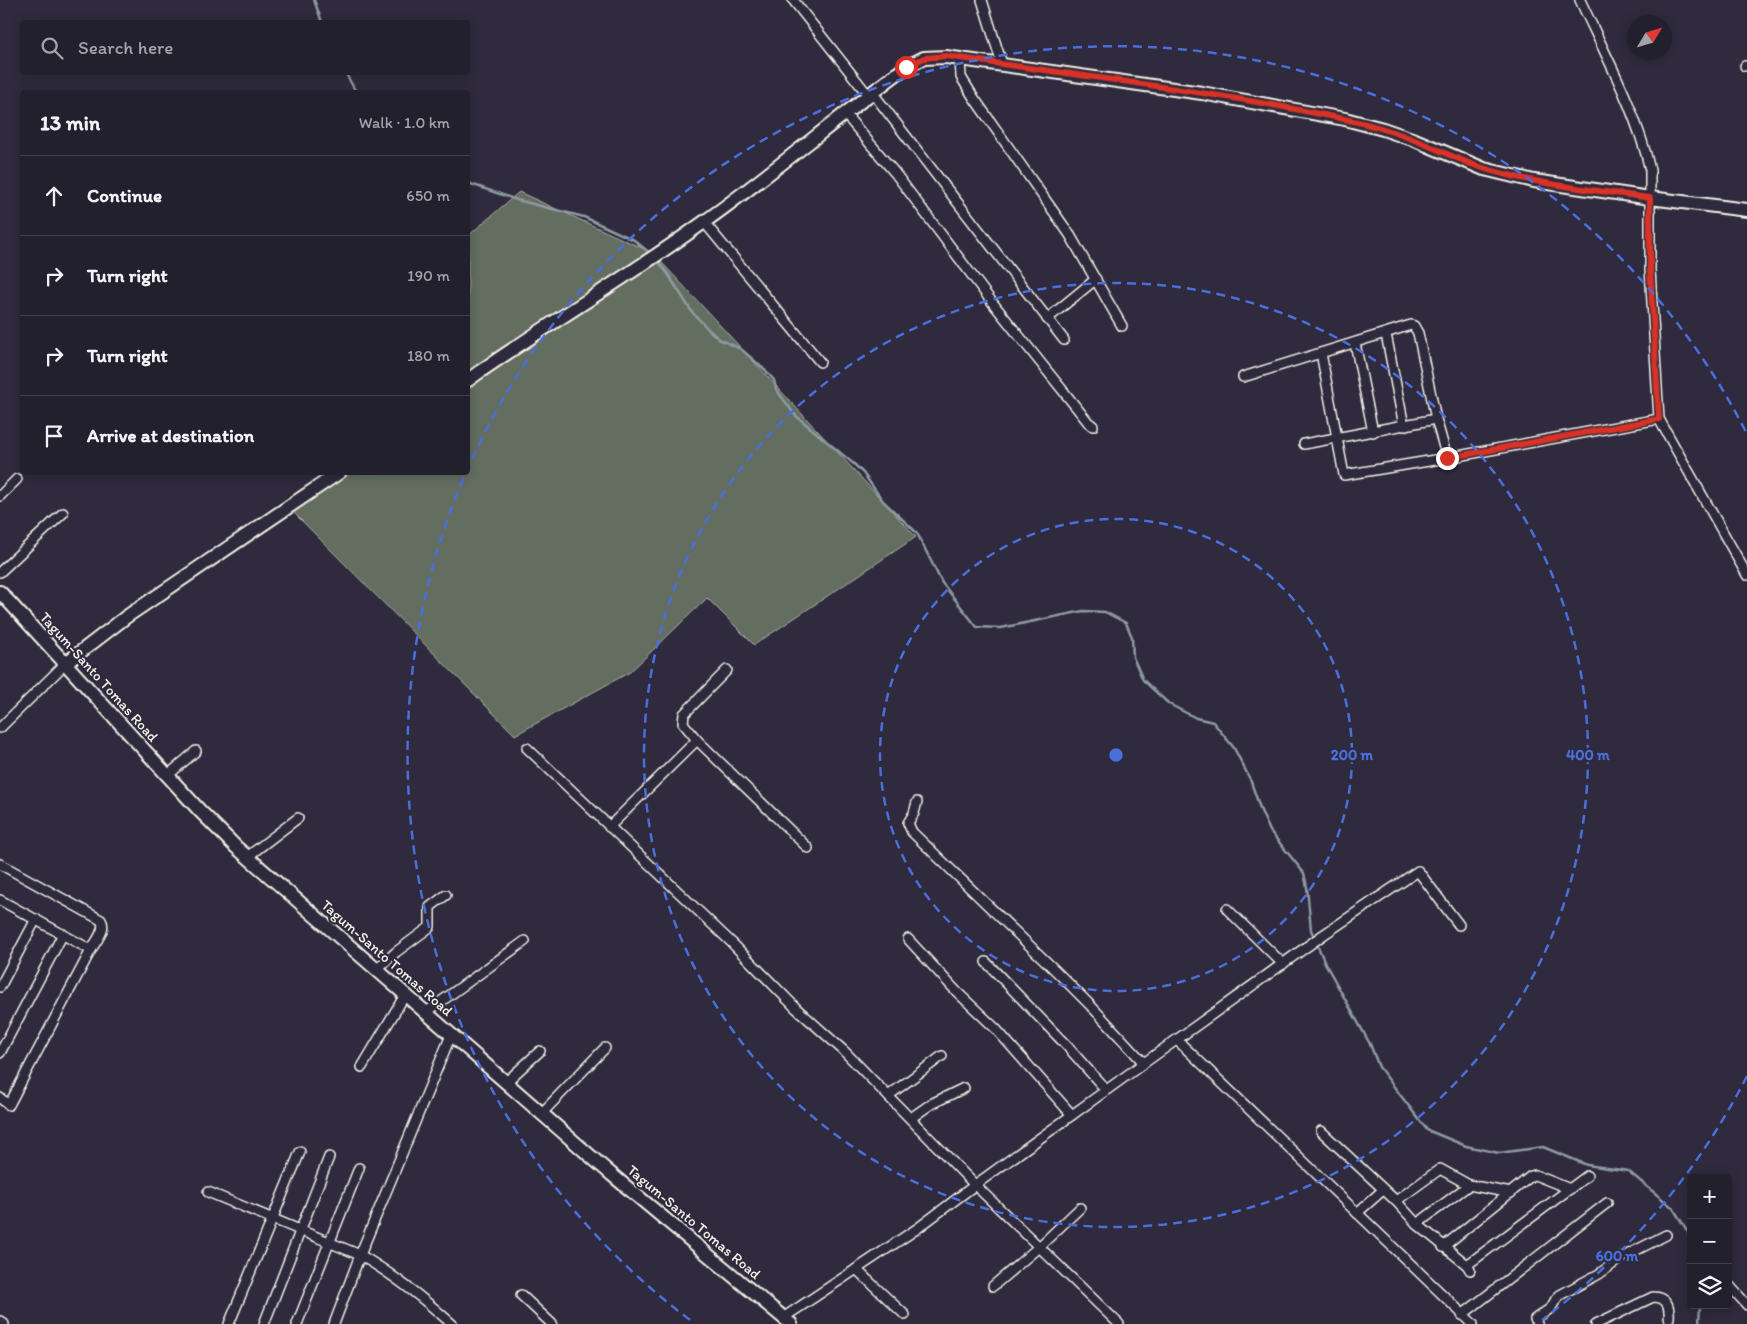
<!DOCTYPE html>
<meta charset="utf-8">
<style>
body{margin:0;font-family:Itim,sans-serif;background:#2f2d3a;color:#f1f3f6}
.controls{position:absolute;right:15px;bottom:15px;display:grid;overflow:hidden;border-radius:5px;box-shadow:0 2px 12px #0003}
.controls button{width:45px;height:45px;display:grid;place-items:center;padding:0;border:0;border-bottom:1px solid #403e4a;background:#23202e;color:#f1f3f6;font:25px sans-serif}
.compass{position:absolute;left:1627px;top:15px;width:45px;height:45px;border-radius:50%;background:#23202e;box-shadow:0 2px 12px #0003;rotate:52deg}
.stop{position:absolute;width:15px;height:15px;margin:-11px;border:4px solid #d93025;border-radius:50%;background:#fff}
.stop.end{background:#d93025;border-color:#fff;box-shadow:0 1px 5px #0008}
.list{margin:0;padding:0;list-style:none}
h2{display:flex;justify-content:space-between;align-items:center;height:65px;margin:0;padding:0 20px;font-size:21px}
h2 small{font-size:16px;font-weight:400;color:#a3a3aa}
.list li{display:grid;grid-template-columns:32px 1fr auto;gap:15px;align-items:center;box-sizing:border-box;height:80px;padding:0 20px;border-top:1px solid #403e4a}
.list b{display:block;font-size:19px;white-space:nowrap}
.list em{font-size:16px;font-style:normal;color:#a3a3aa}
.icon{flex:none;width:28px;height:28px;fill:none;stroke:currentColor;stroke-width:2;stroke-linecap:round;stroke-linejoin:round}
.map{position:relative;flex:none;width:1747px;height:1324px;overflow:hidden}
.search{position:absolute;background:#23202e;box-shadow:0 2px 12px #0003;left:20px;top:20px;width:450px;height:55px;display:flex;align-items:center;gap:12px;box-sizing:border-box;padding:0 18px;border-radius:5px;color:#a3a3aa;font-size:19px}
.panel{position:absolute;background:#23202e;box-shadow:0 2px 12px #0003;left:20px;top:90px;width:450px;height:385px;border-radius:5px}
.map>svg:first-child{display:block}
.green{fill:#646d61;stroke:#acafa4}
.lines{fill:none;stroke-linecap:round;stroke-linejoin:round}
.stream{stroke:#8d9ba2;stroke-width:2.5}
.street-casing{stroke:#f4f1e8;stroke-width:12}
.secondary-casing{stroke:#f4f1e8;stroke-width:16}
.street{stroke:#2f2a3d;stroke-width:9}
.secondary{stroke:#2f2a3d;stroke-width:12}
.route{stroke:#d93025;stroke-width:6}
.ring{fill:none;stroke:#486fdb;stroke-width:2.5;stroke-dasharray:9 6}
.labels{text-anchor:middle;stroke-width:4.5;stroke-linejoin:round;paint-order:stroke}
.street-label{font-size:15px;fill:#f4f1e8;stroke:#2f2a3d}
.centre{fill:#486fdb;stroke:#2f2a3d;stroke-width:2.5}
.ring-label{font-size:15px;text-anchor:middle;font-weight:bold;fill:#486fdb;stroke:#2f2a3d;stroke-width:4.5;stroke-linejoin:round;paint-order:stroke}
</style>
<div class="map">
<svg width="1747" height="1324" viewBox="0 0 1747 1324">
<rect width="100%" height="100%" fill="#2f2a3d"/>
<filter id="ink" filterUnits="userSpaceOnUse"><feTurbulence type="fractalNoise" baseFrequency=".02" numOctaves="2"/><feDisplacementMap in="SourceGraphic" scale="10" xChannelSelector="R" yChannelSelector="G"/><feConvolveMatrix kernelMatrix="1 2 1 2 8 2 1 2 1" color-interpolation-filters="sRGB"/></filter>
<g filter="url(#ink)">
<polygon class="green" points="519,192 653,253 916,537 754,645 707,598 630,672 515,735 287,506 334,473 468,472 468,236"/>
<g class="lines">
<g class="stream">
<polyline points="314,0 322,22"/>
<polyline points="345,72 356,92"/>
<polyline points="468,183 517,200 584,217 634,240 651,254"/>
<polyline points="658,261 668,274 692,312 709,330 719,339 741,349 764,369 774,380 776,389 795,415 855,465 863,473 883,501 917,533 942,583 977,627 1001,628 1083,611 1105,612 1126,623 1132,637 1133,657 1143,680 1169,704 1196,718 1213,722 1234,748 1250,779 1261,811 1270,831 1304,873 1307,887 1311,930 1314,937"/>
<polyline points="1316,942 1325,963 1370,1044 1379,1067 1427,1130 1466,1146 1499,1153 1543,1147 1587,1165 1628,1171 1673,1208 1688,1232 1691,1246"/>
<polyline points="1699,1324 1700,1305"/>
</g>
<g class="street-casing">
<g id="street">
<polyline points="793,0 868,95"/>
<polyline points="982,0 1002,64"/>
<path d="M1580,0C1605,54 1637,112 1650,170V269L1659,419L1747,575"/>
<polyline points="960,59 961,77 974,98 1070,235 1122,326"/>
<polyline points="1745,66 1747,66"/>
<polyline points="872,92 1064,340"/>
<polyline points="845,114 895,173 992,302 1088,422 1093,426"/>
<polyline points="704,222 820,362"/>
<polyline points="1047,319 1096,279"/>
<polyline points="1386,334 1404,426"/>
<polyline points="1355,343 1373,432"/>
<polyline points="1321,353 1344,475 1447,458 1659,419"/>
<polyline points="1243,377 1411,325 1414,326 1418,333 1436,419 1447,458"/>
<polyline points="1304,444 1436,419"/>
<polyline points="0,496 17,479"/>
<polyline points="0,572 63,513"/>
<polyline points="0,728 66,663"/>
<polyline points="697,740 683,723 684,714 727,670"/>
<polyline points="527,748 732,943 797,1009 844,1051 975,1185 1119,1324"/>
<polyline points="167,776 196,751"/>
<polyline points="917,802 914,813 908,823 912,832 1057,972 1092,1007 1144,1063"/>
<polyline points="609,827 697,740 808,848"/>
<polyline points="247,857 298,818"/>
<path d="M0,864L101,920C107,929 96,941 91,950"/>
<polyline points="0,900 91,950 9,1105 0,1098"/>
<polyline points="1227,909 1283,964"/>
<polyline points="908,939 957,992 996,1029 1072,1115"/>
<polyline points="986,962 1067,1046 1106,1090"/>
<polyline points="376,970 396,952 430,927 430,907 446,895"/>
<polyline points="0,987 36,919"/>
<polyline points="425,1013 525,941"/>
<polyline points="1177,1040 1473,1324"/>
<polyline points="0,1053 63,934"/>
<polyline points="362,1067 405,995"/>
<polyline points="505,1083 540,1051"/>
<polyline points="888,1096 942,1056"/>
<polyline points="541,1114 605,1048"/>
<polyline points="911,1118 931,1104 964,1088"/>
<polyline points="1321,1131 1396,1201 1417,1224 1467,1265 1470,1270"/>
<path d="M208,1192L360,1255C394,1275 423,1298 452,1324"/>
<polyline points="1396,1201 1440,1169 1469,1185 1511,1193"/>
<polyline points="1357,1213 1383,1190"/>
<polyline points="1417,1224 1469,1185"/>
<polyline points="1443,1247 1531,1176 1535,1175 1570,1189"/>
<polyline points="1467,1265 1587,1176"/>
<polyline points="856,1269 905,1315"/>
<polyline points="1728,1284 1747,1305"/>
<polyline points="993,1286 1040,1246 1080,1208"/>
<polyline points="521,1295 552,1324"/>
<polyline points="1462,1315 1607,1203"/>
<polyline points="783,1318 918,1228 975,1185 1144,1063 1323,935 1418,871 1459,925"/>
<polyline points="0,1321 4,1324"/>
<polyline points="229,1324 300,1152"/>
<polyline points="264,1324 329,1157"/>
<polyline points="297,1324 359,1168"/>
<polyline points="334,1324 360,1255 451,1035"/>
<polyline points="1537,1324 1535,1319 1551,1308 1556,1299 1560,1295 1599,1274 1621,1258 1666,1235"/>
<path d="M1596,1324L1653,1297C1667,1297 1670,1306 1669,1318"/>
</g>
</g>
<g class="secondary-casing">
<g id="secondary">
<path d="M468,380C545,325 627,278 704,222C773,173 838,117 906,67L924,58L946,57L1202,93L1345,119L1383,129L1415,140L1484,169L1534,181L1650,198L1747,210"/>
<polyline points="0,592 200,811 236,847 611,1174 791,1324"/>
<polyline points="66,663 126,617 340,472"/>
</g>
</g>
<use href="#street" class="street"/>
<use href="#secondary" class="secondary"/>
</g>
</g>
<g class="lines" filter="url(#ink)">
<path class="route" d="M906,67L924,58L946,56C1079,76 1213,91 1344,119C1369,124 1393,131 1417,141C1440,150 1462,162 1486,169C1539,185 1595,190 1650,198V269L1659,419L1447,458"/>
</g>
<g class="ring">
<circle cx="1116" cy="755" r="236"/>
<circle cx="1116" cy="755" r="472"/>
<path d="M1747 1076A708 708 0 0 1 1542 1320M690 1320A708 708 0 1 1 1747 434"/>
</g>
<g class="labels">
<g class="street-label">
<text transform="translate(99 677) rotate(48)" y="5">Tagum-Santo Tomas Road</text>
<text transform="translate(387 958) rotate(41)" y="5">Tagum-Santo Tomas Road</text>
<text transform="translate(694 1222) rotate(40)" y="5">Tagum-Santo Tomas Road</text>
</g>
</g>
<circle cx="1116" cy="755" r="8" class="centre"/>
<g class="ring-label">
<text x="1352" y="760">200 m</text>
<text x="1588" y="760">400 m</text>
<text x="1617" y="1261">600 m</text>
</g>
</svg>
<div class="controls">
<button>+</button>
<button>−</button>
<button><svg class="icon" aria-label="layers" viewBox="0 0 24 24"><path d="M12 4l9 5-9 5-9-5zM3 14l9 5 9-5"/></svg></button>
</div>
<svg class="compass" viewBox="-18 -18 36 36"><path d="M0-13l5 13h-10z" fill="#e53935"/><path d="M0 13l5-13h-10z" fill="#a3a3aa"/></svg>
<div class="stop" style="left:906px;top:67px"></div>
<div class="stop end" style="left:1447px;top:458px"></div>
<div class="search"><svg class="icon" aria-label="search" viewBox="0 0 24 24"><circle cx="10" cy="10" r="6"/><path d="M15 15l6 6"/></svg>Search here</div>
<section class="panel">
<h2>13 min<small>Walk · 1.0 km</small></h2>
<ul class="list">
<li><svg class="icon" aria-label="ahead" viewBox="0 0 24 24"><path d="M12 20V5M6 11l6-6 6 6"/></svg><div><b>Continue</b></div><em>650 m</em></li>
<li><svg class="icon" aria-label="right" viewBox="0 0 24 24"><path d="M7 20v-9h11M14 6l5 5-5 5"/></svg><div><b>Turn right</b></div><em>190 m</em></li>
<li><svg class="icon" aria-label="right" viewBox="0 0 24 24"><path d="M7 20v-9h11M14 6l5 5-5 5"/></svg><div><b>Turn right</b></div><em>180 m</em></li>
<li><svg class="icon" aria-label="arrive" viewBox="0 0 24 24"><path d="M6 21V4h12l-3 4 3 4H6"/></svg><div><b>Arrive at destination</b></div></li>
</ul>
</section>
</div>
